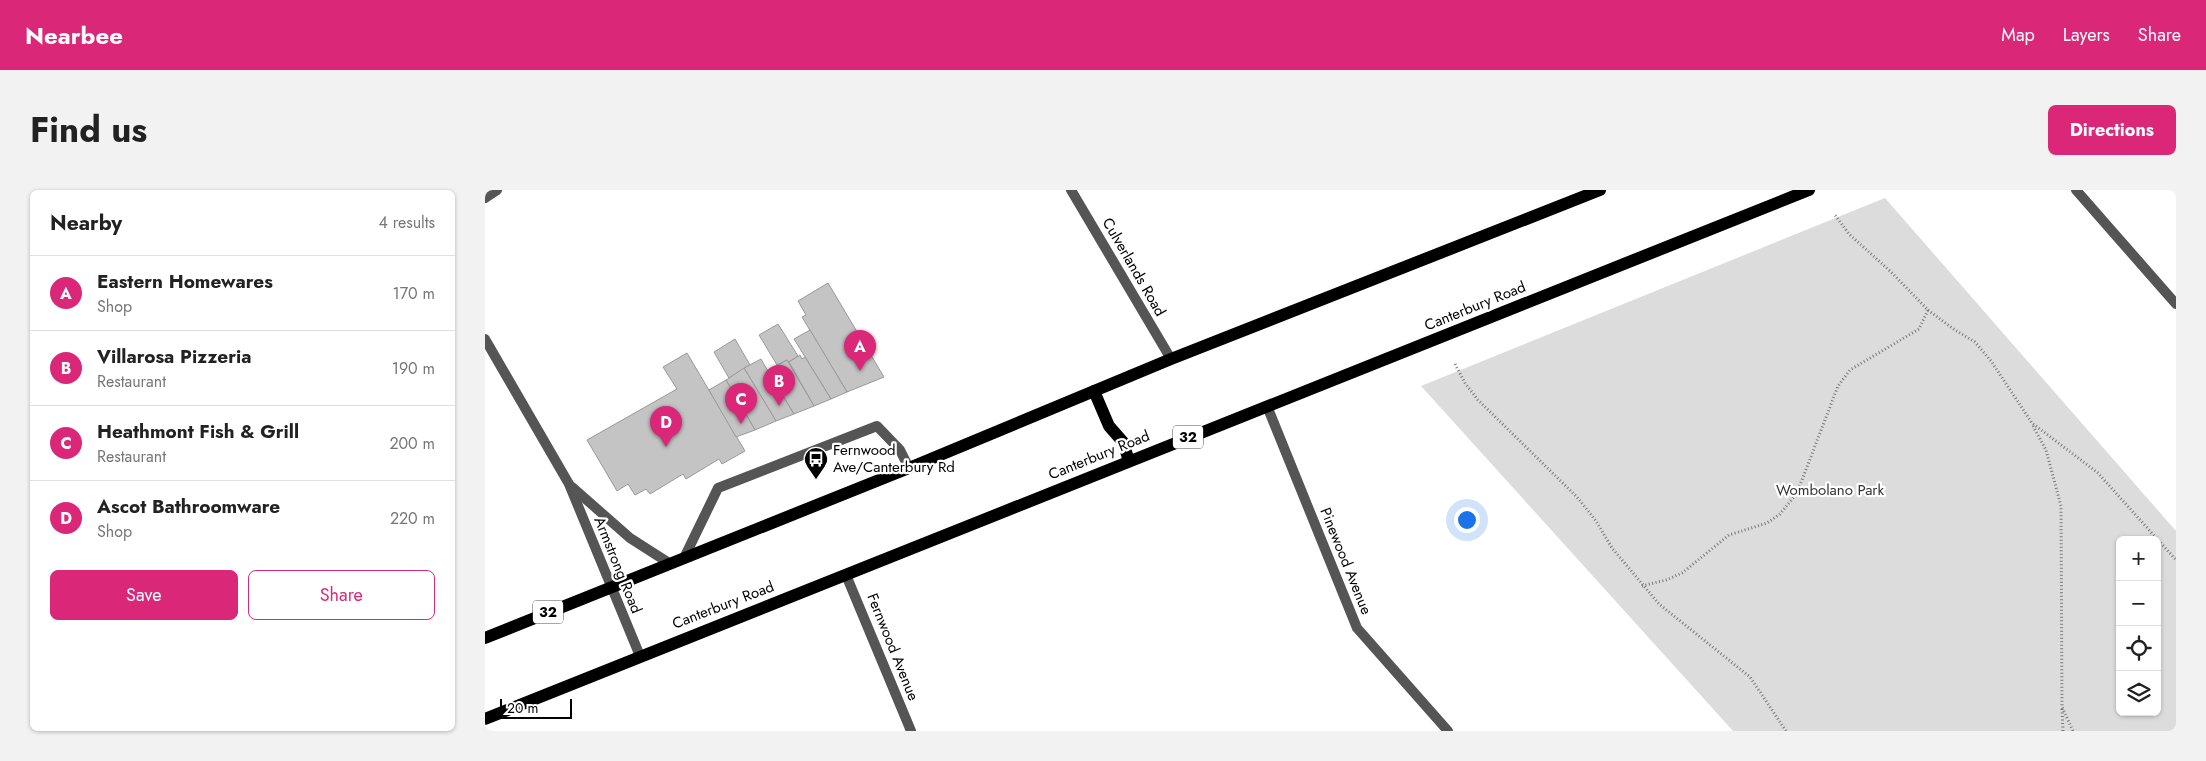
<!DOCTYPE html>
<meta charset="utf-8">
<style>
body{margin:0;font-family:Jost,sans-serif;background:#f2f2f2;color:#222}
.controls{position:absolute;right:15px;bottom:15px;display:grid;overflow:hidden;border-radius:8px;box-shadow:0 1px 4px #0004}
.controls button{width:45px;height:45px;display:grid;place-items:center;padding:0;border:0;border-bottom:1px solid #e0e0e0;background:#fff;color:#222;font:25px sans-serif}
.scale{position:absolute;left:15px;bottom:12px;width:72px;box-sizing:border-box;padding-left:5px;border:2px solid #000;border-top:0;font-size:14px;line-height:18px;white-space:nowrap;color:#000;-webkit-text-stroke:4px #fff;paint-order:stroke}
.you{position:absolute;left:981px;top:329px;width:18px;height:18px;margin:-12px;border:4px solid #fff;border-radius:50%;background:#1a73e8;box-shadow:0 0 0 8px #1a73e833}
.badge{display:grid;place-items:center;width:32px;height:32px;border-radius:50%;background:#db2777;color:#fff;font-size:16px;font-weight:700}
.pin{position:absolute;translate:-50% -41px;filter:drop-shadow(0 1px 2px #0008)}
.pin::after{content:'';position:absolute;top:26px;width:18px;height:15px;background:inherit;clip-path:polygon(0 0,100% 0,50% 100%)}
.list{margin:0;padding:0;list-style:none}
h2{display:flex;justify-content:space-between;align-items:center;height:65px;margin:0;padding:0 20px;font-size:21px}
h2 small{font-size:16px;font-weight:400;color:#767676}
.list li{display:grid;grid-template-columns:32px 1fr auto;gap:15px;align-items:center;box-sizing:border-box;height:75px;padding:0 20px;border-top:1px solid #e0e0e0}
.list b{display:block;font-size:19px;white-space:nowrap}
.list p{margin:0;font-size:16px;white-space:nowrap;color:#767676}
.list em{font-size:16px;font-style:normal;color:#767676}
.actions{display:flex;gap:10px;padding:15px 20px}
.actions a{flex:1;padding:11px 0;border:1px solid #db2777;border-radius:8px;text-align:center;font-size:18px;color:#db2777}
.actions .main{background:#db2777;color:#fff}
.icon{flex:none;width:28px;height:28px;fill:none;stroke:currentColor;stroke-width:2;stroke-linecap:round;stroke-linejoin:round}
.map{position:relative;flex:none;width:1691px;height:541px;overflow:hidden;border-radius:8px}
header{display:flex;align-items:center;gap:30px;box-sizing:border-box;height:70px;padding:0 25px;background:#db2777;color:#fff}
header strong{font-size:24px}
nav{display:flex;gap:28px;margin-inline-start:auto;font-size:18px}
.intro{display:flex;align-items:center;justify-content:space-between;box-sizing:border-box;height:120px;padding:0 30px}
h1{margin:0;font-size:35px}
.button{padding:12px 22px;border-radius:8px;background:#db2777;color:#fff;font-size:18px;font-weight:700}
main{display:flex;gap:30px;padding:0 30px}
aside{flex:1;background:#fff;border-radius:8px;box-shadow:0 1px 4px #0004}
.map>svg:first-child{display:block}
.green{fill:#dcdcdc;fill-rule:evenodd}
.building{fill:#c4c4c4;stroke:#999}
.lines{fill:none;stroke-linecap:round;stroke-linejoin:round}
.path{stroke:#777;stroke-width:3;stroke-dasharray:1 2.5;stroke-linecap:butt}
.minor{stroke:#555;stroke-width:10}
.primary{stroke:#000;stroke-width:12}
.labels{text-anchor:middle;stroke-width:4.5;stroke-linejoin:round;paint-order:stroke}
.shield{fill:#fff;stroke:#4c4c4c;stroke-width:1}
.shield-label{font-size:14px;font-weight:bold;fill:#000}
.street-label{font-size:15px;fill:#000;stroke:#fff}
.poi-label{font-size:15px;fill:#000;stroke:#fff;text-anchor:start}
.park-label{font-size:15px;fill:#333;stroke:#fff}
</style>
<header>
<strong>Nearbee</strong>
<nav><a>Map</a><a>Layers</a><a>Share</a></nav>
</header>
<div class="intro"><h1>Find us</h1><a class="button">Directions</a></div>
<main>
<aside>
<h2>Nearby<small>4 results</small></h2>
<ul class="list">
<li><span class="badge">A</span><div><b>Eastern Homewares</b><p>Shop</p></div><em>170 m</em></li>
<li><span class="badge">B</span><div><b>Villarosa Pizzeria</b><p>Restaurant</p></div><em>190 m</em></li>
<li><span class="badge">C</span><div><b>Heathmont Fish &amp; Grill</b><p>Restaurant</p></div><em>200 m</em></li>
<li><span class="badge">D</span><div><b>Ascot Bathroomware</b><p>Shop</p></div><em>220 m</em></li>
</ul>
<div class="actions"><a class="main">Save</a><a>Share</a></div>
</aside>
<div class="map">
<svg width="1691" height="541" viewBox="0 0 1691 541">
<rect width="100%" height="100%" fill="#fff"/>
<path class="green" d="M1400,8L1691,341V541H1248L936,196ZM1635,350H1672V522H1635Z"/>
<g class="building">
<polygon points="343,93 399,187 362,202 317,127 321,125 313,111"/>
<polygon points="293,134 313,166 304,172 302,170 292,175 274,145"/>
<polygon points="325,140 362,202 346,209 309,149"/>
<polygon points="250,149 265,175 244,188 229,162"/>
<polygon points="202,163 260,261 237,274 234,269 201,289 198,284 165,304 161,299 150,305 143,294 132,301 102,250 192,199 178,177"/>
<polygon points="315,165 317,169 320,167 346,209 329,216 304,172"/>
<polygon points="276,169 283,181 309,224 291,231 259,178"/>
<polygon points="302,170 329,216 309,224 283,181"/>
<polygon points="259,178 291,231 270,240 241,190"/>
<polygon points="241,190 270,240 251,247 224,200"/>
</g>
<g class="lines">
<g class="path">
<polyline points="1443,120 1470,140 1490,152 1506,171 1547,233 1613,283 1691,370"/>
<polyline points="970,174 980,193 993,210 1092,307 1111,331 1127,358 1174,414 1265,487 1301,541"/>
<polyline points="1548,236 1561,260 1576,316 1577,517 1588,541"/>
<polyline points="1157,396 1181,390 1197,383 1244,345 1282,333 1295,324 1312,303 1353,196 1365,180 1434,139 1443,120 1405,81 1364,44 1350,25"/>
<polyline points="1577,519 1578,541"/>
</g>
<g class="minor">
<polyline points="586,0 686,169"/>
<polyline points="1591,0 1691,114"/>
<polyline points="0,8 12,0"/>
<polyline points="0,149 84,294 155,466"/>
<polyline points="782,216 872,438 963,541"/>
<polyline points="87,297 145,348 184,373"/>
<polyline points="200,366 233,298 392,236 415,260 424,278"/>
<polyline points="361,385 426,541"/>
</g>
<g class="primary">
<polyline points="609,201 624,236 638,252 644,271"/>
<polyline points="0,448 424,278 686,169 1115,0"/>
<polyline points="0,529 1324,0"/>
</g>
</g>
<defs>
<g id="bus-pin" transform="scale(1.25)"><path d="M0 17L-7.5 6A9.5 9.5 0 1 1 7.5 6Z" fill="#000" stroke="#fff"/><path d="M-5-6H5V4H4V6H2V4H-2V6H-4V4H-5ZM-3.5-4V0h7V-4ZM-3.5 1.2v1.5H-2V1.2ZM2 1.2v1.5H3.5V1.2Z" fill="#fff"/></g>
</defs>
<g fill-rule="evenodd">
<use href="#bus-pin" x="331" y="269"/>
</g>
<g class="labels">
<g class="shield">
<rect x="688" y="235.5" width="30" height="23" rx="4"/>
<rect x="48" y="410.5" width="30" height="23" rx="4"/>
</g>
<g class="shield-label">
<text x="703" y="252">32</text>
<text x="63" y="427">32</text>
</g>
<g class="street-label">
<text transform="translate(649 77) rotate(60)" y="5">Culverlands Road</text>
<text transform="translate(990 116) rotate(-22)" y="5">Canterbury Road</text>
<text transform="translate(614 265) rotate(-22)" y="5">Canterbury Road</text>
<text transform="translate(861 371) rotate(68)" y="5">Pinewood Avenue</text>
<text transform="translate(133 375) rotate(68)" y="5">Armstrong Road</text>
<text transform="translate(238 415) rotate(-21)" y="5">Canterbury Road</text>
<text transform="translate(408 457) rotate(68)" y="5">Fernwood Avenue</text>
</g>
<g class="poi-label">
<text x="348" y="265">Fernwood<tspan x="348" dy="17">Ave/Canterbury Rd</tspan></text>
</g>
<g class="park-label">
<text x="1345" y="305">Wombolano Park</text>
</g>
</g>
</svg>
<div class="controls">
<button>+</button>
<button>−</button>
<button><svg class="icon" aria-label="locate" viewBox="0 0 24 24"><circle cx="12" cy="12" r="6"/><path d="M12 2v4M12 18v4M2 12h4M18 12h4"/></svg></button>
<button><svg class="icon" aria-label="layers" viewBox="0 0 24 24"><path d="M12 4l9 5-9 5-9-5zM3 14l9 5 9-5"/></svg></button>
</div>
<div class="scale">20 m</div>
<div class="you"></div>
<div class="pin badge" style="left:375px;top:181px">A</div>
<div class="pin badge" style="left:294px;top:216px">B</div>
<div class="pin badge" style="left:256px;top:234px">C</div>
<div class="pin badge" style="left:181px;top:257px">D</div>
</div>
</main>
